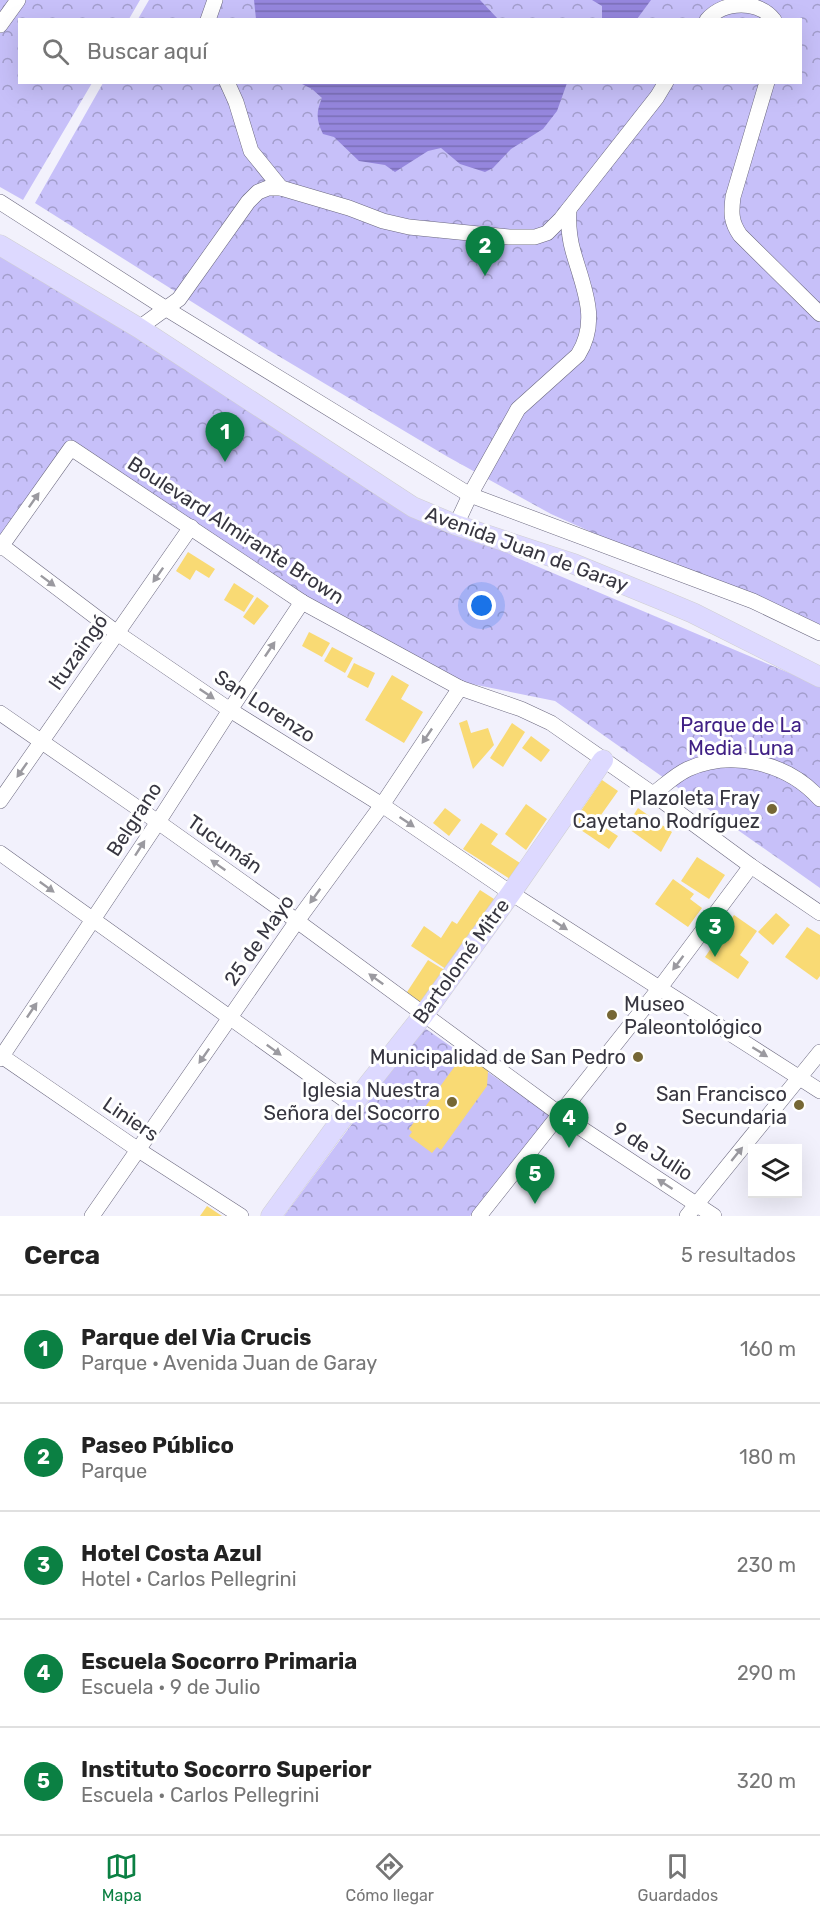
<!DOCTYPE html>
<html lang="es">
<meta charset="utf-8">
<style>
body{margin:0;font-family:Rubik,sans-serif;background:#f2f2f2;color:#222}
.controls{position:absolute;right:18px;bottom:18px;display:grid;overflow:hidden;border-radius:0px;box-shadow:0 6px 24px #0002}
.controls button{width:54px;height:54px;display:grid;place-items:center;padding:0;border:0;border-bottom:2px solid #e0e0e0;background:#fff;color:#222;font:30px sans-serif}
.you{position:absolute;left:482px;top:606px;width:21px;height:21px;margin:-15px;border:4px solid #fff;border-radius:50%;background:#1a73e8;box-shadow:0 0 0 9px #1a73e833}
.badge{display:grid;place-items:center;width:39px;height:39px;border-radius:50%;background:#0b8043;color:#fff;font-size:20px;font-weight:700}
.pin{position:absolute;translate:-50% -50px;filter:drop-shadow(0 2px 3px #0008)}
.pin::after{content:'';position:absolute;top:32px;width:21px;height:18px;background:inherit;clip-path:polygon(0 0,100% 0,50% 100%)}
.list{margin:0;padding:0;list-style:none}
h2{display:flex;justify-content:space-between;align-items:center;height:78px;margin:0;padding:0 24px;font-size:26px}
h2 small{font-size:20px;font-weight:400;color:#767676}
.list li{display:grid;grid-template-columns:39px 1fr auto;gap:18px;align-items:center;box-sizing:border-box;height:108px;padding:0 24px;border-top:2px solid #e0e0e0}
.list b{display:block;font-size:22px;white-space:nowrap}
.list p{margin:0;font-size:20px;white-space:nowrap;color:#767676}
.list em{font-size:20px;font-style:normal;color:#767676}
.icon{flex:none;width:33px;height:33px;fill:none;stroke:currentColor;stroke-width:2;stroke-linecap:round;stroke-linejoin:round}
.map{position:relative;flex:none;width:820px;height:1216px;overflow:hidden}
.search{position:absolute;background:#fff;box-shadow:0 6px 24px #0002;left:18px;right:18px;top:18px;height:66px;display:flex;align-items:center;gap:15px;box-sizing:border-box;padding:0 21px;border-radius:0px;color:#767676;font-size:22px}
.sheet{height:618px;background:#fff}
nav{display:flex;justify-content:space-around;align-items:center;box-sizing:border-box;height:84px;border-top:2px solid #e0e0e0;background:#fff;font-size:16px;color:#767676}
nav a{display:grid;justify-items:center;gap:3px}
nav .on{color:#0b8043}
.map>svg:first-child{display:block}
.park{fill:url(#park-crowns)}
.water{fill:url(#water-rules)}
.building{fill:#f9da74}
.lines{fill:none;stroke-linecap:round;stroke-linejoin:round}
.minor-casing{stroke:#6b687f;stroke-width:16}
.major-casing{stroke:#cfcfd1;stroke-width:21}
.minor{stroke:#fff;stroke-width:15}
.major{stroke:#ddd9ff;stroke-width:20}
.oneway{fill:#9b9aa0}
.poi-dot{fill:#766735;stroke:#fff;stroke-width:2}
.labels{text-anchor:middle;stroke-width:6;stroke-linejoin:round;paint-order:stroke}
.street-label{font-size:20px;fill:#373640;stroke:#fff}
.park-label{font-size:20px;fill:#402085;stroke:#fff}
.poi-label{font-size:20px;fill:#373640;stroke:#fff;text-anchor:end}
</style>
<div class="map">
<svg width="820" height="1216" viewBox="0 0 820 1216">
<defs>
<pattern id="park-crowns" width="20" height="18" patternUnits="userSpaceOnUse" patternTransform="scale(1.5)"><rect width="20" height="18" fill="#c7c0f9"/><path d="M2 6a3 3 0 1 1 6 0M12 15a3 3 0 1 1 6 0" fill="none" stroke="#a29dcb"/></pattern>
<pattern id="water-rules" width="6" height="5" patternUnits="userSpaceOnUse" patternTransform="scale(1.5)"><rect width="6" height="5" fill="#9586dd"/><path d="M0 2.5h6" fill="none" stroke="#7a6eb5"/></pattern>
</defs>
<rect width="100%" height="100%" fill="#f2f1fc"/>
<g class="park">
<polygon points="0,0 140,0 129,19 20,20 20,82 92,83 23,200 0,187"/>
<polygon points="149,0 820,0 820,634 551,514 448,457 265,348 35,203 103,83 800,82 800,20 138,19"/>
<polygon points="0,245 379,480 515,557 820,686 820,888 555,701 462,682 305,598 71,444 0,540"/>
<polygon points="426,1029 551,1116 470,1216 284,1216 419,1033"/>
</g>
<g class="water">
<polygon points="254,0 480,0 498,19 256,19"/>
<polygon points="592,0 651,0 637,19 600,20 602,18 602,6"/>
<path d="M300,83H567L557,111L543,129L511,149L493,168L485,172L460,164L441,148L428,151L395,172L385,165L359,161L334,137L323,134C316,120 316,112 322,98L312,89Z"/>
</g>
<g class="building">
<polygon points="188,552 215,569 209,578 196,570 190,580 176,571"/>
<polygon points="234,583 254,596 244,612 224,600"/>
<polygon points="257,597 269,606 254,625 243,617"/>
<polygon points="309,632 330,643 322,657 302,646"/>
<polygon points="332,647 353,658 345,673 324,661"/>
<polygon points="354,663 375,673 368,688 347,677"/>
<polygon points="392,675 409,685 401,699 423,712 404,743 365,720"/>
<polygon points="467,720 471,733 488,728 494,745 473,769 459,723"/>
<polygon points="512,723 525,732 503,767 490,758"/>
<polygon points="531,736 550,750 541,762 522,748"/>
<polygon points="602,780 618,791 596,822 618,836 609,849 572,824"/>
<polygon points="526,804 547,819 526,850 505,834"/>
<polygon points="445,808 461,820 449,836 433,823"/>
<polygon points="638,808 672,832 661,852 626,827"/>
<polygon points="481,823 498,834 491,844 520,863 510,879 463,849"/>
<polygon points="697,857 725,875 709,899 681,881"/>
<polygon points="673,879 694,894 690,899 702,908 688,927 655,904"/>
<polygon points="480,890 494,899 495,906 452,973 411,946 424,926 441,938 452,921 457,924"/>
<polygon points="776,913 790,925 773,945 758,932"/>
<polygon points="734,915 757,931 740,955 749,962 738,979 705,957"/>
<polygon points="807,927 820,935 820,976 817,980 785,957"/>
<polygon points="428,960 451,974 422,1004 407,992"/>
<polygon points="469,1059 476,1060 484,1064 488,1071 487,1086 441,1150 437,1147 432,1153 409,1136 412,1132 409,1129 455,1066 461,1061"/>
<polygon points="207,1206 222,1216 200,1216"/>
</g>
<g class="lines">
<g class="minor-casing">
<g id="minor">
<polyline points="208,20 215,0"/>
<path d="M707,20C724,0 759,0 774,20"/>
<polyline points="0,25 18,0"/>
<polyline points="227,82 236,102 251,151 281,188"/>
<path d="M767,82L733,197C731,213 731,222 740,235L820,314"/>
<polyline points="0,202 165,308 470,495 753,601 820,633"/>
<polyline points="139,328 179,299 248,202 258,192 268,188 281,188 349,208 383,221 409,227 509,237 535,237 547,233 561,219 657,97 666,82"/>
<path d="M456,525L470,495L518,409L578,355C600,320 583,287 573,251C569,237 568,224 569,209"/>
<polyline points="2,546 117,633 230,710 382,805 511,893 820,1091"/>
<polyline points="0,548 71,448 302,602 460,688 521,709 551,723 653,794 751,866 820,913"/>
<polyline points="0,713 158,822 297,921 561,1115 714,1216"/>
<path d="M653,794C664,786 675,775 688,769C732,749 788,763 820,799"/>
<polyline points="0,801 191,527"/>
<polyline points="0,853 352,1105"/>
<polyline points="0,1055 137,1149 241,1216"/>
<polyline points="0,1059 158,822 230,710 302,602"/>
<polyline points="92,1216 297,921 382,805 460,688"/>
<polyline points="479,1216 659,989 751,866"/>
<polyline points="687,1216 820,1052"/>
</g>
</g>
<g class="major-casing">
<g id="major">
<polyline points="0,245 139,328 413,507 456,525 574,564 662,600 693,613 820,677"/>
<polyline points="271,1216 352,1105 424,1014 511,893 603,760"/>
</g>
</g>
<use href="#minor" class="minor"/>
<use href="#major" class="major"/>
</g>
<defs><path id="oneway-solid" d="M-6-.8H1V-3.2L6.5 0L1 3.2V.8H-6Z" transform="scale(1.5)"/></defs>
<g class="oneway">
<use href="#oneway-solid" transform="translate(34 500) rotate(-55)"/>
<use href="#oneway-solid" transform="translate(158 575) rotate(125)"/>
<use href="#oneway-solid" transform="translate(48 581) rotate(37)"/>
<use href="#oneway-solid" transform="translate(270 649) rotate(-56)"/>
<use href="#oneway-solid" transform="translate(207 694) rotate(34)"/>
<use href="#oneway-solid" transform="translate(427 736) rotate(124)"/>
<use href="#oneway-solid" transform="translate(22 770) rotate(125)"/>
<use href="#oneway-solid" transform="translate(407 822) rotate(34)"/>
<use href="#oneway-solid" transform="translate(140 848) rotate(-57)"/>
<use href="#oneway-solid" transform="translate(218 865) rotate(-145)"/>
<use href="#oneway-solid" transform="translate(47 887) rotate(36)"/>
<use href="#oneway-solid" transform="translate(315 896) rotate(126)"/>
<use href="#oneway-solid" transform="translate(560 925) rotate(33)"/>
<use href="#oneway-solid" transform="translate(678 963) rotate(127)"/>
<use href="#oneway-solid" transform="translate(376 979) rotate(-144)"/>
<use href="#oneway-solid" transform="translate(32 1010) rotate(-56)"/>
<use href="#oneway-solid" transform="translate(274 1050) rotate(36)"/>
<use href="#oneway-solid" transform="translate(760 1052) rotate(32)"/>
<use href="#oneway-solid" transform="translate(204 1056) rotate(125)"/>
<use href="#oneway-solid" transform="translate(737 1154) rotate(-51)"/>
<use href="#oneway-solid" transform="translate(665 1184) rotate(-147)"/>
</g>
<g class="poi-dot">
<circle cx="772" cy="809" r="6"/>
<circle cx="612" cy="1015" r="6"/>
<circle cx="638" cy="1057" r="6"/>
<circle cx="452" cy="1102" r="6"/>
<circle cx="799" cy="1105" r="6"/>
</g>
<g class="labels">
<g class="street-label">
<text transform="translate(236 530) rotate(33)" y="7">Boulevard Almirante Brown</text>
<text transform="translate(527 549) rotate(20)" y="7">Avenida Juan de Garay</text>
<text transform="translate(78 652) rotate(-55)" y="7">Ituzaingó</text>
<text transform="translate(265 706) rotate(33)" y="7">San Lorenzo</text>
<text transform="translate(134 819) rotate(-57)" y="7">Belgrano</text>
<text transform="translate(225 844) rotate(35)" y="7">Tucumán</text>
<text transform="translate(259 940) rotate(-55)" y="7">25 de Mayo</text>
<text transform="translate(461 961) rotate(-54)" y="7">Bartolomé Mitre</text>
<text transform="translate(131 1119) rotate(34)" y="7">Liniers</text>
<text transform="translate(653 1151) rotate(33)" y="7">9 de Julio</text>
</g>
<g class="park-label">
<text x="741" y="732">Parque de La<tspan x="741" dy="23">Media Luna</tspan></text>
</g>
<g class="poi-label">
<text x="760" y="805">Plazoleta Fray<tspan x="760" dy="23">Cayetano Rodríguez</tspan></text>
<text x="624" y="1011" text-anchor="start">Museo<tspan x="624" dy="23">Paleontológico</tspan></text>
<text x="626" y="1064">Municipalidad de San Pedro</text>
<text x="440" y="1097">Iglesia Nuestra<tspan x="440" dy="23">Señora del Socorro</tspan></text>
<text x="787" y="1101">San Francisco<tspan x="787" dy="23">Secundaria</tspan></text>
</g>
</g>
</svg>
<div class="controls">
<button><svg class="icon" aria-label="layers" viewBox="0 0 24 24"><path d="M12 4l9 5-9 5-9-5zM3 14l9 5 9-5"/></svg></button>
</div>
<div class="you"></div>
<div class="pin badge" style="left:225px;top:462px">1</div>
<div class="pin badge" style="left:485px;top:276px">2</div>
<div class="pin badge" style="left:715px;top:957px">3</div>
<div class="pin badge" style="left:569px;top:1148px">4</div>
<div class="pin badge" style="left:535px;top:1204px">5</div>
<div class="search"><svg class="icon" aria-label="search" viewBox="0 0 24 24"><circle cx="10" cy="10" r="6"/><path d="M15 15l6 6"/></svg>Buscar aquí</div>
</div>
<section class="sheet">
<h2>Cerca<small>5 resultados</small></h2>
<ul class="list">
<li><span class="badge">1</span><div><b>Parque del Via Crucis</b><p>Parque · Avenida Juan de Garay</p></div><em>160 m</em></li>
<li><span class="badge">2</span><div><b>Paseo Público</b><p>Parque</p></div><em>180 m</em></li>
<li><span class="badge">3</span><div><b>Hotel Costa Azul</b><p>Hotel · Carlos Pellegrini</p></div><em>230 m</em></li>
<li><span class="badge">4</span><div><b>Escuela Socorro Primaria</b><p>Escuela · 9 de Julio</p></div><em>290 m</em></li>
<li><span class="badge">5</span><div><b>Instituto Socorro Superior</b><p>Escuela · Carlos Pellegrini</p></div><em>320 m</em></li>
</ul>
</section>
<nav>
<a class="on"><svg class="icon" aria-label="map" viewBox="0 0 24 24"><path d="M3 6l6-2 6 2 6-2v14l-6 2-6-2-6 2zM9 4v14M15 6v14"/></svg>Mapa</a>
<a><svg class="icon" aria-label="directions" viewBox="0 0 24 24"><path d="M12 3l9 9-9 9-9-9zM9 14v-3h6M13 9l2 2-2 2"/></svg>Cómo llegar</a>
<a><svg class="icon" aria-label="saved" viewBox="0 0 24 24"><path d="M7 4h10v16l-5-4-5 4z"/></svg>Guardados</a>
</nav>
